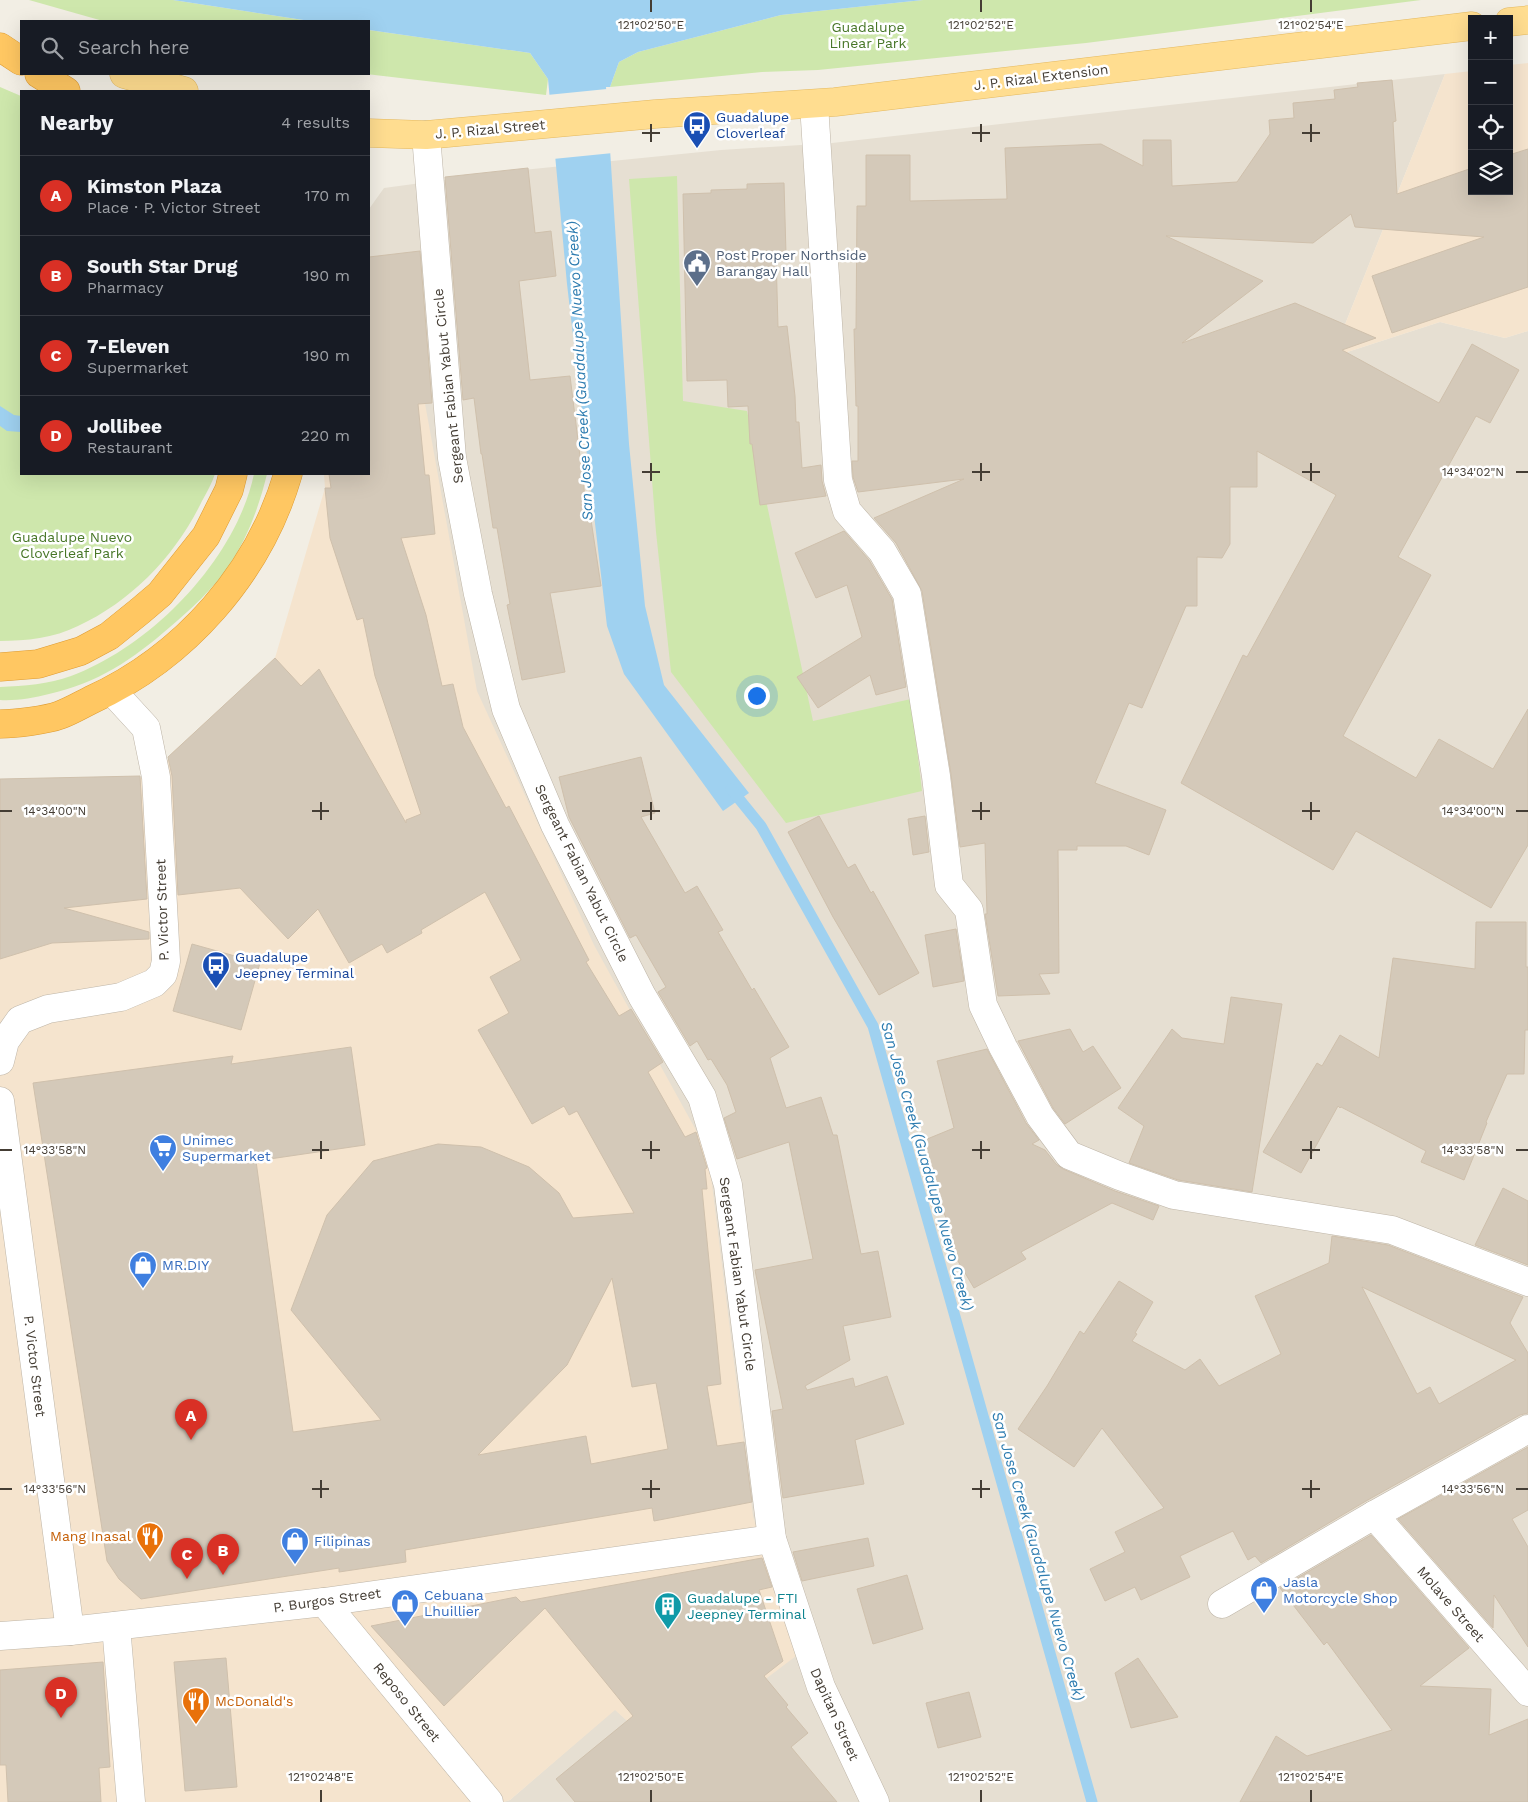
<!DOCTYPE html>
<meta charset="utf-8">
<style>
body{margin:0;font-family:"Work Sans",sans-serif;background:#242831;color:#f1f3f6}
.controls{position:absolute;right:15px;top:15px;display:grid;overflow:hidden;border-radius:0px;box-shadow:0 5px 20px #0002}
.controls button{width:45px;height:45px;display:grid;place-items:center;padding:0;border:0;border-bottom:1px solid #363941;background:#171b24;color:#f1f3f6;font:25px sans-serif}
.you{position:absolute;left:756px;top:695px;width:18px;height:18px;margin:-12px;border:4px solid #fff;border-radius:50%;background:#1a73e8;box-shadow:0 0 0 8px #1a73e833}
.badge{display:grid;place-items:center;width:32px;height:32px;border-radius:50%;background:#d93025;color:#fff;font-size:16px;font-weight:700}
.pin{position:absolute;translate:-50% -41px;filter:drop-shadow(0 1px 2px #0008)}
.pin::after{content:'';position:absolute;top:26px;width:18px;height:15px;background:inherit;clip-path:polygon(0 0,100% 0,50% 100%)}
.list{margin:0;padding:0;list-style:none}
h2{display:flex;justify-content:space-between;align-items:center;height:65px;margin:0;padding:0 20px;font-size:21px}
h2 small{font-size:16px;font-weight:400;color:#9ea1a6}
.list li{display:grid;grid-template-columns:32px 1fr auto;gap:15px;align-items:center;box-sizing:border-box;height:80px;padding:0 20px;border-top:1px solid #363941}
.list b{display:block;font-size:19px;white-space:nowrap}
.list p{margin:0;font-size:16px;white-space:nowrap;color:#9ea1a6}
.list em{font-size:16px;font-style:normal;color:#9ea1a6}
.icon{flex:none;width:28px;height:28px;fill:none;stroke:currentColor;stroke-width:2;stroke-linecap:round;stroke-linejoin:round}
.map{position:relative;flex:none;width:1528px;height:1802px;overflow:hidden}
.search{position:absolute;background:#171b24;box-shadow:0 5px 20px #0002;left:20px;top:20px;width:350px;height:55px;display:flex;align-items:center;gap:12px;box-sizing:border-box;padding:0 18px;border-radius:0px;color:#9ea1a6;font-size:19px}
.panel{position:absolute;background:#171b24;box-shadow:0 5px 20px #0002;left:20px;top:90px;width:350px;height:385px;border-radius:0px}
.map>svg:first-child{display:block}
.residential{fill:#e6dfd2}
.commercial{fill:#f5e4ce}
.green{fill:#cee7ac}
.water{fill:#9fd1f0}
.pier{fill:#f2eee4}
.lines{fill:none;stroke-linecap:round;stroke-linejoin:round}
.stream{stroke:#9fd1f0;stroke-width:11}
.building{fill:#d4c9b9;stroke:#cfc0ac;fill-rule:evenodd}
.minor-casing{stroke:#beb5a7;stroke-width:29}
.major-casing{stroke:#e4b960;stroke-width:29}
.highway-casing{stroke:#de9b32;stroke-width:29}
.minor{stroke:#fff;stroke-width:28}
.major{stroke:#ffdd90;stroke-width:28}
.highway{stroke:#ffc762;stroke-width:28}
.ticks{fill:none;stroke:#443d34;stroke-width:2}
.labels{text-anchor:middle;stroke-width:5;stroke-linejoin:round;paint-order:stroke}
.park-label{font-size:14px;fill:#477627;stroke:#fff}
.street-label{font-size:14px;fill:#443d34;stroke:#fff}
.transit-label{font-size:14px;fill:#164399;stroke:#fff;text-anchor:start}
.service-label{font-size:14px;fill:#4e5e75;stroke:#fff;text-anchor:start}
.shop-label{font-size:14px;fill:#366cbe;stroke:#fff;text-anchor:start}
.food-label{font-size:14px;fill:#c56008;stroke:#fff;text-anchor:end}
.culture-label{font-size:14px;fill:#0d838f;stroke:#fff;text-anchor:start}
.water-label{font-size:15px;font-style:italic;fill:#2d7cb0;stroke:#fff}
.ticks-label{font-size:12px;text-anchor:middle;fill:#443d34;stroke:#fff;stroke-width:5;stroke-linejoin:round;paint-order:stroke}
</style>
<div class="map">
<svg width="1528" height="1802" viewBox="0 0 1528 1802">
<rect width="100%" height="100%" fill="#f2eee4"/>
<polygon class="residential" points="1445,74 1332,357 1440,322 1505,338 1528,331 1528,1802 503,1802 510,1800 615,1709 672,1764 369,474 369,209 384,188 503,172 721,150 832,143"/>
<g class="commercial">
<polygon points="1528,63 1528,331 1505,338 1440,322 1332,357 1445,74 1472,71 1472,191 1509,191 1509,65"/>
<polygon points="398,254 477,691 594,945 708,1152 753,1516 796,1656 665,1755 615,1710 510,1800 504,1802 0,1802 0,780 156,777 173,752 275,658 325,488 324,474 369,474 369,257"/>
</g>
<g class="green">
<polygon points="29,0 173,0 310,21 103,21"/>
<polygon points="923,0 1421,0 1086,43 818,70 762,72 610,87 619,62 638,52 781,15"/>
<polygon points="369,30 530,53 548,79 546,95 366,74 369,74"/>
<path d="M0,87L21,96V474H215C212,483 207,492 202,501C176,555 132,601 78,626C54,638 26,641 0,641Z"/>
<polygon points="677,176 683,401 747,411 813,721 911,699 922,791 786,823 671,672 656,532 629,179"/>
<path d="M254,474H267C259,507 247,539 228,567C212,590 191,609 170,627C132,660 98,683 49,694C33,698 16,701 0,700V687C24,686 49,684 71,676C152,646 236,559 254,474Z"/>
</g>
<g class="water">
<polygon points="173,0 923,0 781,15 638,52 619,62 610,87 606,87 629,444 645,606 664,685 749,793 723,811 624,674 607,626 567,284 548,79 530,53 369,30 369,21 310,21"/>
<polygon points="0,406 14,415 21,416 21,432 7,431 0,426"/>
</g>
<polygon class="pier" points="607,89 613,153 553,159 547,95"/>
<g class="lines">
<polyline class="stream" points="731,789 761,826 873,1026 1092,1802"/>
</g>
<g class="building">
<polygon points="1392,80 1396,121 1393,122 1397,194 1472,168 1472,191 1509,191 1509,155 1528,149 1528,287 1392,333 1372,276 1484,237 1355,227 1351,214 1313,243 1166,236 1263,281 1182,343 1295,303 1376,338 1342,350 1439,403 1472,344 1519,370 1490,423 1476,416 1398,557 1431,575 1343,736 1416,778 1439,739 1493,769 1528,709 1528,845 1491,908 1356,831 1333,870 1181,783 1243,655 1247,657 1336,495 1257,451 1257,487 1230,487 1230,544 1222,558 1197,557 1197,606 1186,606 1142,708 1129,703 1095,783 1166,810 1149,855 1126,846 1077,846 1077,850 1058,850 1059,973 1039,974 1050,994 998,996 985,914 987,914 985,843 960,847 951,774 922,591 896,543 874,518 964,479 858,492 853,477 852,461 858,461 858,406 856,406 854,329 856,329 857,206 866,206 866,155 910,155 910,201 1007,199 1005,148 1101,144 1143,166 1143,140 1171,140 1172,186 1237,182 1270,134 1269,120 1294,118 1293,103 1335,99 1334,90 1358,87 1357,83"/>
<polygon points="528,168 535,233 551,231 556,276 519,281 530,380 570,376 588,521 591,520 601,586 550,593 565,672 522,680 507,605 510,604 497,528 493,528 482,454 481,454 474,398 463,400 445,177"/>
<polygon points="784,183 786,254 776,254 778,327 787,326 795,396 796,422 799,422 802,468 821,465 822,481 826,496 760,505 752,444 750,444 748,406 728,407 727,380 687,381 683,194 711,193 711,190 747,189 747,184"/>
<path d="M420,251L432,403L418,404L425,475H429L435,534L401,538L426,615L442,686L453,684L463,727L506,808L509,806L589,960L586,962L619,1016L631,1009L663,1062L648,1072L685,1137L696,1132L707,1168L705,1169L707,1189H702L721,1384L707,1386L717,1446L744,1442L752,1502L654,1521L652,1508L405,1550L406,1562L339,1572V1568L141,1599L119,1579L107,1561L33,1083L233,1056L231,1064L351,1047L365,1145L256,1161L293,1432L381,1420L291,1310L327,1215L373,1161L438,1144L481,1147L529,1167L559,1193L573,1218L634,1213L577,1111L569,1115L564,1106L532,1124L478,1030L509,1013L490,977L521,960L485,892L421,930L422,933L387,953L382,944L349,963L318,909L288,939L240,888L178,895L172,776L168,757L275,658L301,686L319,669L406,823V820L421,814L375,676L363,618L357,620L330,538L325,488H331L329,474H369V257ZM612,1278L632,1387L656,1383L668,1449L591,1464L586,1436L478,1455L567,1365Z"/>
<polygon points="844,531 869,560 892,599 906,687 876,695 870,675 818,708 797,677 862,637 847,585 816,598 795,553"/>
<polygon points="641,757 655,813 641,817 685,893 697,886 723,930 718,932 752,990 754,988 789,1047 770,1058 786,1108 821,1097 833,1135 837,1135 861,1254 878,1251 891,1317 843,1326 850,1360 805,1386 807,1390 853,1378 855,1387 887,1376 904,1424 855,1440 864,1484 783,1498 772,1411 783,1409 755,1270 813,1259 789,1142 737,1159 724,1118 736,1112 727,1085 711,1059 708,1060 697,1041 690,1046 658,992 666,987 636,935 630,938 569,817 559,777"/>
<polygon points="140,776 147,899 64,908 149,932 149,939 52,943 0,959 0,779"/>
<polygon points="819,816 848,868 855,864 871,893 873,891 919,973 879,995 833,917 788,832"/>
<polygon points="925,816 929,852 913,855 908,819"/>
<polygon points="1476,922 1526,922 1526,967 1528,967 1528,1030 1525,1030 1524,1074 1507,1074 1486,1122 1487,1123 1464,1180 1421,1162 1426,1151 1341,1107 1340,1108 1338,1106 1301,1173 1263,1152 1317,1063 1322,1066 1340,1035 1379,1058 1393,958 1475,969"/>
<polygon points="956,929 964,981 933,987 925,935"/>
<polygon points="192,944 260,963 241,1030 173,1011"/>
<polygon points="1231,997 1282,1004 1252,1192 1178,1180 1129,1163 1144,1126 1118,1108 1172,1029 1182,1038 1224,1044"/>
<polygon points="1070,1029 1083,1052 1093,1046 1121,1088 1065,1124 1053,1108 1018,1041"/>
<polygon points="987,1049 1026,1123 1039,1140 1032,1144 1045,1150 1056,1164 1063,1169 1115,1191 1159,1206 1153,1220 1112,1203 1021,1252 1026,1259 974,1288 936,1224 946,1218 915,1144 954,1128 937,1061"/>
<polygon points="1503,1188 1528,1201 1528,1265 1475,1245"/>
<path d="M1332,1236L1388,1245L1523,1297L1510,1323L1528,1353V1413L1520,1415L1366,1501L1261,1563L1255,1556L1248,1560L1233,1531L1180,1556L1190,1577L1141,1600L1135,1587L1105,1601L1090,1569L1125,1552L1115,1532L1164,1508L1102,1428L1074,1467L1018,1429L1047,1386L1080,1331L1084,1334L1119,1281L1153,1302L1135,1333L1137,1334L1132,1341L1185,1370L1200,1359L1219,1386L1281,1354L1255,1296L1329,1263ZM1362,1287L1516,1360L1439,1404L1430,1387L1417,1394Z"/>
<polygon points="1528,1447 1528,1510 1512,1519 1528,1547 1528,1647 1494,1595 1493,1628 1398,1519"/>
<polygon points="1371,1535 1469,1648 1420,1686 1491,1689 1489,1735 1528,1719 1528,1802 1240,1802 1276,1736 1307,1756 1392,1730 1327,1642 1324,1645 1280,1588"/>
<polygon points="868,1538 874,1566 802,1581 793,1552"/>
<polygon points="762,1558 772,1587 759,1590 783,1661 764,1676 788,1705 786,1707 808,1733 791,1747 837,1802 575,1802 556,1779 633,1716 545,1608 444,1706 371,1626 516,1597 521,1602"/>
<polygon points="907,1575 923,1629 873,1644 857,1589"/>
<polygon points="226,1658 237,1787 185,1791 174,1662"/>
<polygon points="1138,1658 1178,1717 1131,1728 1115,1673"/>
<polygon points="103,1662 110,1767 99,1768 101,1802 8,1802 6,1765 0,1765 0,1670"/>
<polygon points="969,1692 981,1737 938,1748 926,1703"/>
</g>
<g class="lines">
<g class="minor-casing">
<g id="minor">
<polyline points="814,104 838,480 847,511 882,551 907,594 936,776 949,885 969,910 983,1005 1003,1047 1040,1116 1069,1155 1120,1176 1174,1195 1392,1230 1528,1282"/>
<polyline points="426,135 452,458 478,594 506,709 555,825 642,996 702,1097 728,1185 772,1539 821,1687 875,1802"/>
<polyline points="0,1061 5,1041 20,1020 48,1009 121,997 154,983 163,974 166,961 156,777 146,728 112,691"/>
<polyline points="0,1101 70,1631"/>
<polyline points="1374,1515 1528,1692"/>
<polyline points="324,1602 489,1802"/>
<polyline points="1222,1604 1374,1515 1528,1429"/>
<polyline points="116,1626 131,1802"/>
<polyline points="0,1636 70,1631 324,1602 772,1539"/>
</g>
</g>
<g class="major-casing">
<g id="major">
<polyline points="1509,22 1528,20"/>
<polyline points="124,74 184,91"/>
<polyline points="369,133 426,135 655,114 835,102 1472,26"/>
</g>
</g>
<g class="highway-casing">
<g id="highway">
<polyline points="0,47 21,61"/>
<polyline points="39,74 66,91"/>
<polyline points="0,667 38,664 81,651 109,636 140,611 160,594 206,536 229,490 233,474"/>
<path d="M0,724C15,724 47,720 60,715C71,711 81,705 91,700C185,657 259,573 288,474"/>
</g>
</g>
<use href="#minor" class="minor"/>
<use href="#major" class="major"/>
<use href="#highway" class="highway"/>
</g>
<path class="ticks" d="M651,0V12M981,0V12M1311,0V12M651,124V142M981,124V142M1311,124V142M642,133H660M972,133H990M1302,133H1320M651,463V481M981,463V481M1311,463V481M642,472H660M972,472H990M1302,472H1320M1516,472H1528M321,802V820M651,802V820M981,802V820M1311,802V820M0,811H12M312,811H329M642,811H660M972,811H990M1302,811H1320M1516,811H1528M321,1141V1159M651,1141V1159M981,1141V1159M1311,1141V1159M0,1150H12M312,1150H329M642,1150H660M972,1150H990M1302,1150H1320M1516,1150H1528M321,1480V1498M651,1480V1498M981,1480V1498M1311,1480V1498M0,1489H12M312,1489H329M642,1489H660M972,1489H990M1302,1489H1320M1516,1489H1528M321,1790V1802M651,1790V1802M981,1790V1802M1311,1790V1802"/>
<defs>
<g id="bus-pin" transform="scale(1.4375)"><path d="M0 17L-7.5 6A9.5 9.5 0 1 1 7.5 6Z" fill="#1a4fb4" stroke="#fff"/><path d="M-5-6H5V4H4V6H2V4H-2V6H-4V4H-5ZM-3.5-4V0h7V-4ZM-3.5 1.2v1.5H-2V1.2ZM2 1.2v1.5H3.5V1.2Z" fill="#fff"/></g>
<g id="civic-pin" transform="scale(1.4375)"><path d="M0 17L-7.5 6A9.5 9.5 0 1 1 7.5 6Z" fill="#5c6f8a" stroke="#fff"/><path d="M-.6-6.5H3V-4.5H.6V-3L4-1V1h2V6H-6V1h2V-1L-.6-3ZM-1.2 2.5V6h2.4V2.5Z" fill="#fff"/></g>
<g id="supermarket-pin" transform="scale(1.4375)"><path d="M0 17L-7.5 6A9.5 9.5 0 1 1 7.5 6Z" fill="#3f7fe0" stroke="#fff"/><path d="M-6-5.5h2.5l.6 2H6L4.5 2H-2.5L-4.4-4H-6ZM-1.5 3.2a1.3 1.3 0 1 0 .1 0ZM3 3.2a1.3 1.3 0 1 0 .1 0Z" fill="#fff"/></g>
<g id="shop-pin" transform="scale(1.4375)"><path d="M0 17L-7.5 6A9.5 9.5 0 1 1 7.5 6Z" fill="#3f7fe0" stroke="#fff"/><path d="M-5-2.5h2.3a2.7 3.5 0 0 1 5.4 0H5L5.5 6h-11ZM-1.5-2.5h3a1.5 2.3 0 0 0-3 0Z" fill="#fff"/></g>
<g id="restaurant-pin" transform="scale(1.4375)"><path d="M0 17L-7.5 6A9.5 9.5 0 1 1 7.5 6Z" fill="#e8710a" stroke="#fff"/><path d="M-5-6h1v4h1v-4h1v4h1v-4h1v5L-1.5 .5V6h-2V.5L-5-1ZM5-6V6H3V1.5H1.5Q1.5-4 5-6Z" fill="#fff"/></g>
<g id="building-pin" transform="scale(1.4375)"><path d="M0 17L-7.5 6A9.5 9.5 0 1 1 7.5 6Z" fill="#0f9aa8" stroke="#fff"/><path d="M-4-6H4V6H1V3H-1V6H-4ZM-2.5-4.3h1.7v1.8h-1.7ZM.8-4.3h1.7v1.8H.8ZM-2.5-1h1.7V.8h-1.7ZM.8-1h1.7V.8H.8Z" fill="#fff"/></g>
</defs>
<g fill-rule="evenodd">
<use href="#bus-pin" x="697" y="125"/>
<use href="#civic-pin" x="697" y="263"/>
<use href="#bus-pin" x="216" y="965"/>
<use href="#supermarket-pin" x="163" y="1148"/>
<use href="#shop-pin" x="143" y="1265"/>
<use href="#restaurant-pin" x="150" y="1536"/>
<use href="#shop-pin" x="295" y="1541"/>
<use href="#shop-pin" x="1264" y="1590"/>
<use href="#shop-pin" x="405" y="1603"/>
<use href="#building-pin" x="668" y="1606"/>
<use href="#restaurant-pin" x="196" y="1701"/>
</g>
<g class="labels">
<g class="park-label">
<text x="868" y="32">Guadalupe<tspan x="868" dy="16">Linear Park</tspan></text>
<text x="72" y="542">Guadalupe Nuevo<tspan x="72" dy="16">Cloverleaf Park</tspan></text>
</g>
<g class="street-label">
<text transform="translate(1041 77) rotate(-7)" y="5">J. P. Rizal Extension</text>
<text transform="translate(490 129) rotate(-5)" y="5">J. P. Rizal Street</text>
<text transform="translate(448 386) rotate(-96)" y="5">Sergeant Fabian Yabut Circle</text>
<text transform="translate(582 873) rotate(64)" y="5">Sergeant Fabian Yabut Circle</text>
<text transform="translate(162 910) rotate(-92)" y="5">P. Victor Street</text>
<text transform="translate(738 1274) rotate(82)" y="5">Sergeant Fabian Yabut Circle</text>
<text transform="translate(35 1366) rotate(83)" y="5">P. Victor Street</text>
<text transform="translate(327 1600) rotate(-8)" y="5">P. Burgos Street</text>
<text transform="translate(1451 1604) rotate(49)" y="5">Molave Street</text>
<text transform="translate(407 1702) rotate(51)" y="5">Reposo Street</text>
<text transform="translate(835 1714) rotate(66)" y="5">Dapitan Street</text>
</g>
<g class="transit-label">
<text x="716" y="122">Guadalupe<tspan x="716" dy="16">Cloverleaf</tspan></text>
<text x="235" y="962">Guadalupe<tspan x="235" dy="16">Jeepney Terminal</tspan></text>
</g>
<g class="service-label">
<text x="716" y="260">Post Proper Northside<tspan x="716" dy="16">Barangay Hall</tspan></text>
</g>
<g class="shop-label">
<text x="182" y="1145">Unimec<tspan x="182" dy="16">Supermarket</tspan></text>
<text x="162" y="1270">MR.DIY</text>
<text x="314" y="1546">Filipinas</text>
<text x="1283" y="1587">Jasla<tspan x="1283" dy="16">Motorcycle Shop</tspan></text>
<text x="424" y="1600">Cebuana<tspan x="424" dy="16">Lhuillier</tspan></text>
</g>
<g class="food-label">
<text x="131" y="1541">Mang Inasal</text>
<text x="215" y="1706" text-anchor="start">McDonald's</text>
</g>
<g class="culture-label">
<text x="687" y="1603">Guadalupe - FTI<tspan x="687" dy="16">Jeepney Terminal</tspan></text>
</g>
<g class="water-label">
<text transform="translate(580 371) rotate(-93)" y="5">San Jose Creek (Guadalupe Nuevo Creek)</text>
<text transform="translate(927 1166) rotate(74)" y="5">San Jose Creek (Guadalupe Nuevo Creek)</text>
<text transform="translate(1038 1556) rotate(74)" y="5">San Jose Creek (Guadalupe Nuevo Creek)</text>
</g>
</g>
<g class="ticks-label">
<text x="651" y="29">121°02'50"E</text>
<text x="981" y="29">121°02'52"E</text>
<text x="1311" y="29">121°02'54"E</text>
<text x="1473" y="476">14°34'02"N</text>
<text x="55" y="815">14°34'00"N</text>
<text x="1473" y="815">14°34'00"N</text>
<text x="55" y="1154">14°33'58"N</text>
<text x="1473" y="1154">14°33'58"N</text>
<text x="55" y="1493">14°33'56"N</text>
<text x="1473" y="1493">14°33'56"N</text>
<text x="321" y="1781">121°02'48"E</text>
<text x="651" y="1781">121°02'50"E</text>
<text x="981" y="1781">121°02'52"E</text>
<text x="1311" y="1781">121°02'54"E</text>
</g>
</svg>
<div class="controls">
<button>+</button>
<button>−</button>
<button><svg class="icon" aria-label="locate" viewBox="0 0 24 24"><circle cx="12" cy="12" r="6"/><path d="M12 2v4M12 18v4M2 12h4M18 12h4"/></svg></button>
<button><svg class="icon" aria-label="layers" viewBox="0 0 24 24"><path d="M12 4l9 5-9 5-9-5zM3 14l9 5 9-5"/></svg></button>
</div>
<div class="you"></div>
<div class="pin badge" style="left:191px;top:1440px">A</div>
<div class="pin badge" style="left:223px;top:1575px">B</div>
<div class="pin badge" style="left:187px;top:1579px">C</div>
<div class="pin badge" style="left:61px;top:1718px">D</div>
<div class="search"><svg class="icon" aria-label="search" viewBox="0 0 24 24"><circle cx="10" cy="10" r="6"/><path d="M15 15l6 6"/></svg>Search here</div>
<section class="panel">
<h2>Nearby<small>4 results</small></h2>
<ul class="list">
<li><span class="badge">A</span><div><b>Kimston Plaza</b><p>Place · P. Victor Street</p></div><em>170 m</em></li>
<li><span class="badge">B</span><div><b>South Star Drug</b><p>Pharmacy</p></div><em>190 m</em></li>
<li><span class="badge">C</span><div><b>7-Eleven</b><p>Supermarket</p></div><em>190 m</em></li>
<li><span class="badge">D</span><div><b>Jollibee</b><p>Restaurant</p></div><em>220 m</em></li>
</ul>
</section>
</div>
